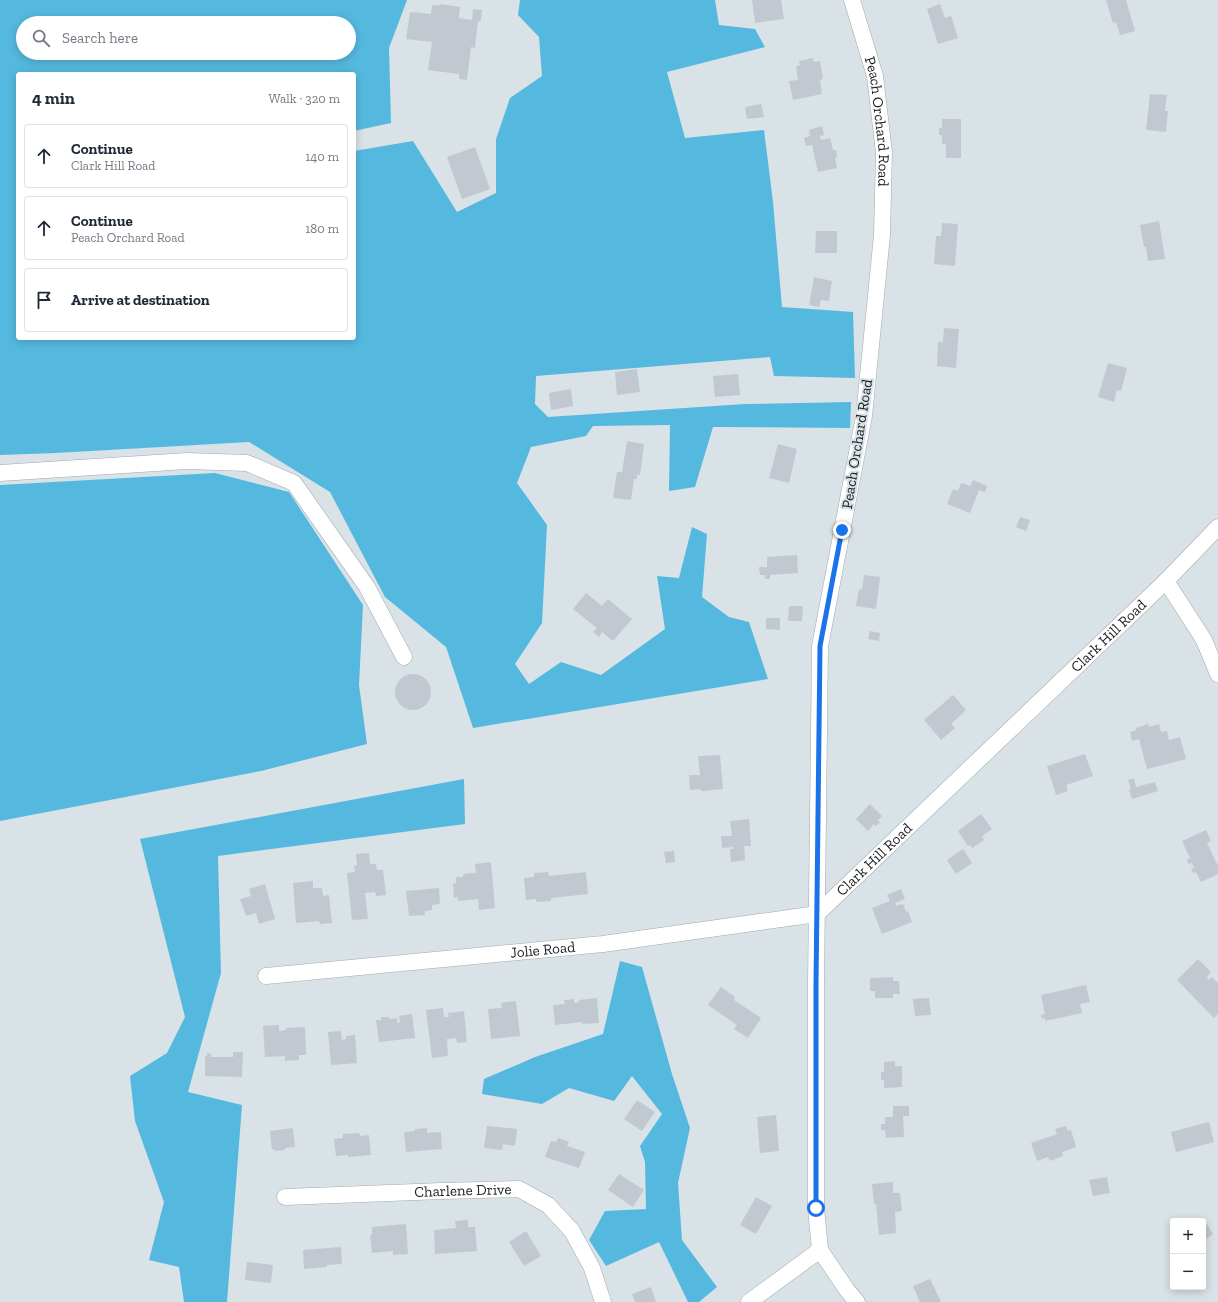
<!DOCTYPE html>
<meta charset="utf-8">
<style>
body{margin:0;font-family:"Zilla Slab",serif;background:#f6f6f7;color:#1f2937}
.controls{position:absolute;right:12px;bottom:12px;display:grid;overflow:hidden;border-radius:4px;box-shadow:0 2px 10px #0003}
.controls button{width:36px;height:36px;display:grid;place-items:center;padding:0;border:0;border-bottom:1px solid #e0e1e3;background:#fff;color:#1f2937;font:20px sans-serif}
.stop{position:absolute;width:12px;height:12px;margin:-9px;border:3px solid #1a73e8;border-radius:50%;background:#fff}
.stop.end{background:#1a73e8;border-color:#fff;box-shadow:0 1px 4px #0008}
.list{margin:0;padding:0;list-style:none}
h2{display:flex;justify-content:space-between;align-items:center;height:52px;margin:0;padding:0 16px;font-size:17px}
h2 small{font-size:13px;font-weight:400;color:#747a83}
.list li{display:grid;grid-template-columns:26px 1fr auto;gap:12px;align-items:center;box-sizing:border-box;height:64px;margin:0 8px 8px;padding:0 8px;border:1px solid #e0e1e3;border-radius:4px}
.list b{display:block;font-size:15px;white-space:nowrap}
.list p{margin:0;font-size:13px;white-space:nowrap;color:#747a83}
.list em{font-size:13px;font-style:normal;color:#747a83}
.icon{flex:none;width:22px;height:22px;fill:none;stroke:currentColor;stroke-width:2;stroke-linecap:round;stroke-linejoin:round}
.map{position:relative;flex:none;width:1218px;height:1302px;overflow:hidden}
.search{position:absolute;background:#fff;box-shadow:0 2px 10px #0003;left:16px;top:16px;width:340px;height:44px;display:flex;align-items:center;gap:10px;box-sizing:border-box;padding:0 14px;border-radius:22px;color:#747a83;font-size:15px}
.panel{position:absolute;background:#fff;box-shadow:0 2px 10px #0003;left:16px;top:72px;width:340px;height:268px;border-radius:4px}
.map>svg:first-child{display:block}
.forest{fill:#55b9df;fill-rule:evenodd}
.building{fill:#c2c8cf}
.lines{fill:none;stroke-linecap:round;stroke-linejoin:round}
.minor-casing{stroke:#a1a9ad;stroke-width:17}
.minor{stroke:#fff;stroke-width:16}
.route{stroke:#1a73e8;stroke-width:5}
.labels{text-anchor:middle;stroke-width:4;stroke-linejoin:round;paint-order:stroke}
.street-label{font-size:15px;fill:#1a1d1f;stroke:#d9e2e6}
</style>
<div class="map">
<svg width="1218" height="1302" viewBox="0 0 1218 1302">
<rect width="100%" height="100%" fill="#d9e2e6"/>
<g class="forest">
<path d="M0,0H407L389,48L391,123L354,131V74H18V338H354V151L413,141L457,212L496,193V139L510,98L542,76L539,37L518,15L520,0H715L719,25L755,29L765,47L667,72L685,138L764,130L773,202L782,307L853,312L855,378L774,376L770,357L536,376L535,404L548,417L745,404L851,402L850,428L713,427L695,487L669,491L670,425L593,426L586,436L531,447L517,483L547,525L542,623L515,664L529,684L561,662L601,675L665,629L657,576L679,578L692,527L707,534L702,597L729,617L749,622L768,679L473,728L446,647L385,597L330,492L249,442L56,453L0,455ZM23,23H349V53H23Z"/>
<polygon points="215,473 289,492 363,605 359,685 367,744 261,771 0,821 0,485"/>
<polygon points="464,779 465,824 218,856 221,973 188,1092 242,1105 227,1302 184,1302 179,1267 149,1260 164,1202 135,1121 130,1076 167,1053 185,1017 140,839"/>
<polygon points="620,961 642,967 672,1074 690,1128 678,1183 682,1240 717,1287 699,1302 688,1302 659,1242 606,1266 589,1240 605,1211 646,1209 645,1162 640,1146 662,1114 632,1076 614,1101 569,1088 542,1104 482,1094 484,1079 535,1057 603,1034"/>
</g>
<g class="building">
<polygon points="752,0 781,0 784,19 755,23"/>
<polygon points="1106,0 1126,0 1135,31 1120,35 1116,22 1113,23"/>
<polygon points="440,4 460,7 459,18 472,20 473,9 482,10 481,21 478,21 475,48 471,47 467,80 459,79 459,74 428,70 432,42 406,39 410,12 431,14 432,5 439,6"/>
<polygon points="940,4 945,18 951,16 958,38 938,44 927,9"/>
<polygon points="813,58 814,62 820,61 823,79 820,80 822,94 793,100 789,81 798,80 796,66 800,65 799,61"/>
<polygon points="1150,94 1167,95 1165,111 1168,111 1166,132 1146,130"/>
<polygon points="761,104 764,117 747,119 745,107"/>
<polygon points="942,119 961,119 961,158 946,158 946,144 942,144 942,135 939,135 939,128 942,128"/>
<polygon points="822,126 824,135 820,136 821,140 830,138 833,150 836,150 837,157 835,158 837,168 818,172 812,145 806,146 804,138 810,136 809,130"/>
<polygon points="475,147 490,189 462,199 447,157"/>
<polygon points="1159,221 1165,259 1148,261 1146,247 1144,247 1140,225"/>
<polygon points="942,223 958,224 955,266 934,264 936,236 941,236"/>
<polygon points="816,231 837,231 837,253 815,253"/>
<polygon points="814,277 832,281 829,301 821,300 819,307 809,305"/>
<polygon points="944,328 959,329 956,368 937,366 938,342 943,342"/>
<polygon points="1108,363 1127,368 1121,391 1117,390 1114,402 1098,397"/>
<polygon points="637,369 640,392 617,395 615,372"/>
<polygon points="738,374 740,395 715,397 713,376"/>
<polygon points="571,389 573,406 551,410 549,393"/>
<polygon points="627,441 644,444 640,475 637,475 637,479 634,479 631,500 613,498 617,472 622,472"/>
<polygon points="778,444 797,449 789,483 769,478"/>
<polygon points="973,480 987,486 985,492 979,490 970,513 947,504 953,489 958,491 961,483 970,486"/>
<polygon points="1020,517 1030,520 1026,531 1016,527"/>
<polygon points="797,555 798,573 770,575 770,579 765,579 765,575 760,575 759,567 767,567 767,557"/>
<polygon points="864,575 880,577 876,609 856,606 859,589 862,590"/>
<polygon points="586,593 602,606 608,599 632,619 613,641 602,632 599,637 593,632 597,628 573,609"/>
<polygon points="789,606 803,606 802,621 788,621"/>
<polygon points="766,618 780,618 780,630 766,629"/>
<polygon points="870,631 880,633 879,641 868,639"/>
<circle cx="413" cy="692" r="18"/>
<polygon points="953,695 966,710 951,724 955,728 941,740 924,720"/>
<polygon points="1148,724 1149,727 1159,724 1161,732 1167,731 1169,740 1180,737 1186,759 1147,769 1139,739 1132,741 1130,732 1136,730 1136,728"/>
<polygon points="1085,754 1093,776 1066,785 1068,791 1056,795 1047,766"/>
<polygon points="720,755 723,789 702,791 700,789 690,790 689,775 700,775 698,756"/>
<polygon points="1134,778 1136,787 1155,782 1158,791 1132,799 1129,790 1131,789 1128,780"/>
<polygon points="870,804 882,816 878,820 880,822 876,826 874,824 868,831 856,819"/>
<polygon points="981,814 992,829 982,836 984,840 972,848 970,845 968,846 958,831"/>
<polygon points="749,819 751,846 744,846 745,860 731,862 730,849 734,849 733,847 722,848 721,836 732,836 730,821"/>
<polygon points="1206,830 1211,841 1207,843 1218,866 1218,874 1201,882 1196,872 1193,873 1191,869 1194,868 1192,863 1188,864 1187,860 1190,858 1182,841"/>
<polygon points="963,849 972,863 956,874 947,860"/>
<polygon points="674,851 675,862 666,863 664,852"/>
<polygon points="369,853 370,864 376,864 377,870 383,870 386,895 376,896 375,892 365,893 368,919 352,920 347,873 355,872 354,866 357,865 356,854"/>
<polygon points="491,862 495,908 479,910 478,899 458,901 458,897 454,898 453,884 456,883 456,877 463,877 463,874 476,873 475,864"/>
<polygon points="548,872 549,876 586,872 588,894 551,898 551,901 536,902 536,899 526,900 524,878 534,877 534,873"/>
<polygon points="313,881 313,888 322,888 323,896 329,895 332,923 320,924 319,921 296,923 293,883"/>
<polygon points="265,884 275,919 259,924 256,913 246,916 240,899 251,896 249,889"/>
<polygon points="439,888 440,904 432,905 432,910 425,911 425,915 409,916 406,891"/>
<polygon points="901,889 905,899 895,903 896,906 903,904 906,912 908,911 912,922 882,934 872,908 890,901 887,895"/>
<polygon points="1198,959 1211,972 1207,977 1209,980 1212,977 1218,983 1218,1014 1214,1018 1177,980"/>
<polygon points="893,977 893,981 899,981 900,994 893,994 893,998 875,998 875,991 870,991 870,978"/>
<polygon points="1086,985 1090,1002 1080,1004 1082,1013 1045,1021 1045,1018 1042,1019 1041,1015 1045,1014 1041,995"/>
<polygon points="721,987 735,997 734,1000 761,1018 748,1038 734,1029 737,1025 708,1005"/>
<polygon points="597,998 599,1023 582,1024 582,1022 555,1025 553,1005 565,1004 564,1000 574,999 574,1003 579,1002 579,1000"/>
<polygon points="929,998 931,1015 915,1016 913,999"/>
<polygon points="516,1001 520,1036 491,1039 488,1009 502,1008 501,1003"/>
<polygon points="443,1008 444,1017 449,1017 448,1013 464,1011 467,1042 457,1043 456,1038 447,1039 448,1056 432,1058 426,1010"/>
<polygon points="412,1014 415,1038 379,1042 376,1020 381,1020 381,1017 389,1017 389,1019 397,1018 397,1023 400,1022 399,1016"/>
<polygon points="279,1025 279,1031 286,1030 286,1028 305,1027 306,1055 299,1055 299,1060 285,1061 285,1056 265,1057 263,1026"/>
<polygon points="341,1031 342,1040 346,1039 346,1036 355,1035 357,1063 331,1065 328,1032"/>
<polygon points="233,1052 243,1052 242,1077 205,1076 205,1056 207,1057 207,1053 211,1054 211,1057 233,1057"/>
<polygon points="895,1061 895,1066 902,1066 902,1087 884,1088 884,1080 881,1080 881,1072 884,1072 884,1062"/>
<polygon points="637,1100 655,1112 642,1131 624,1119"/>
<polygon points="893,1106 909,1106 909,1116 903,1116 904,1137 886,1138 885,1130 881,1130 881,1124 885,1124 885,1117 893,1117"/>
<polygon points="776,1115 779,1151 760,1153 757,1117"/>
<polygon points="1209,1122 1214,1142 1176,1152 1171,1132"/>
<polygon points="487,1126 517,1129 515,1146 503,1144 502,1150 484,1148"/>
<polygon points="1066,1126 1068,1131 1071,1130 1076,1147 1062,1152 1063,1156 1050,1161 1048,1157 1037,1161 1031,1143 1057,1134 1055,1129"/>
<polygon points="293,1128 295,1147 285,1148 285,1150 275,1151 275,1149 272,1150 270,1131"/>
<polygon points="427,1128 427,1133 441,1132 442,1149 406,1152 404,1132 415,1131 415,1129"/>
<polygon points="359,1133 360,1136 369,1135 371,1155 348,1157 348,1155 336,1156 334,1139 343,1138 343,1134"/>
<polygon points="558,1138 569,1142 567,1146 585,1152 579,1168 545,1157 551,1141 556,1142"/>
<polygon points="619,1174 644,1190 633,1207 608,1190"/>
<polygon points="1107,1177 1110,1193 1093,1196 1089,1180"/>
<polygon points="893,1182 893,1193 900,1193 902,1211 895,1212 896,1233 879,1235 876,1204 874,1204 872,1184"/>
<polygon points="756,1197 772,1206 756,1234 740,1225"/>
<polygon points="1202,1217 1213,1234 1203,1241 1203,1221 1196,1221"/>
<polygon points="468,1220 468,1227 475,1227 477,1251 435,1254 434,1230 456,1228 455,1221"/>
<polygon points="406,1224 408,1254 393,1255 393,1251 372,1253 370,1235 372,1235 372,1227"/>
<polygon points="526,1231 541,1256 524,1266 509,1242"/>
<polygon points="341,1247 342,1264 327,1265 327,1267 304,1269 303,1250"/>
<polygon points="247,1262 273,1265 271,1283 245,1280"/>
<polygon points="930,1279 941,1302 920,1302 913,1286"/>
<polygon points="651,1287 656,1302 635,1302 632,1294"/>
</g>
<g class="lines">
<g class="minor-casing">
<g id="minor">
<path id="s1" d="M852,0L875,76L884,153L882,235L864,416L820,646L816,985V1208L820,1250L847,1290L857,1302"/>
<polyline points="0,473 187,461 247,463 294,483 367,587 404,657"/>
<polyline points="1166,581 1204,640 1218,674"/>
<path id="s2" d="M817,914L1166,581L1218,527"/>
<path id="s3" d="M266,976L603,944L817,914"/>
<path id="s4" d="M285,1197L442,1191L519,1189L548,1205L572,1231L592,1268L603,1302"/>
<polyline points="749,1302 820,1250"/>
</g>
</g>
<use href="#minor" class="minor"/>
</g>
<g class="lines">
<polyline class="route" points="816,1208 816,985 820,646 842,530"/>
</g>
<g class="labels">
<g class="street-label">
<text dy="5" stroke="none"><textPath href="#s1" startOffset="125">Peach Orchard Road</textPath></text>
<text transform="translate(857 444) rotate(-81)" y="5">Peach Orchard Road</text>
<text dy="5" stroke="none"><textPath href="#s2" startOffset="403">Clark Hill Road</textPath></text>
<text dy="5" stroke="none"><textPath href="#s2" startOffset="79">Clark Hill Road</textPath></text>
<text dy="5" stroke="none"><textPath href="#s3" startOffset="278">Jolie Road</textPath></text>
<text dy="5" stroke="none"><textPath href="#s4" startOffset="178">Charlene Drive</textPath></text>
</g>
</g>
</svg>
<div class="controls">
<button>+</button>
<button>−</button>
</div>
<div class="stop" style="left:816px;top:1208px"></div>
<div class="stop end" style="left:842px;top:530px"></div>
<div class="search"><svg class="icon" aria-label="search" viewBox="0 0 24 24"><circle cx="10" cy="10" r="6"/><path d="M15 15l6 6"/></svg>Search here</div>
<section class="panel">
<h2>4 min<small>Walk · 320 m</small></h2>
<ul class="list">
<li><svg class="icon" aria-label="ahead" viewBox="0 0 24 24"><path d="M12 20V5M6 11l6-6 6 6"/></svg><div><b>Continue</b><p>Clark Hill Road</p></div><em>140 m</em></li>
<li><svg class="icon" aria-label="ahead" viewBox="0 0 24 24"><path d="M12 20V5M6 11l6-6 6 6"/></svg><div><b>Continue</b><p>Peach Orchard Road</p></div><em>180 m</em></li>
<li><svg class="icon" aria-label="arrive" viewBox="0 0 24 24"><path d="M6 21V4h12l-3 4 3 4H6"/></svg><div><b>Arrive at destination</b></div></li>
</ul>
</section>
</div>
